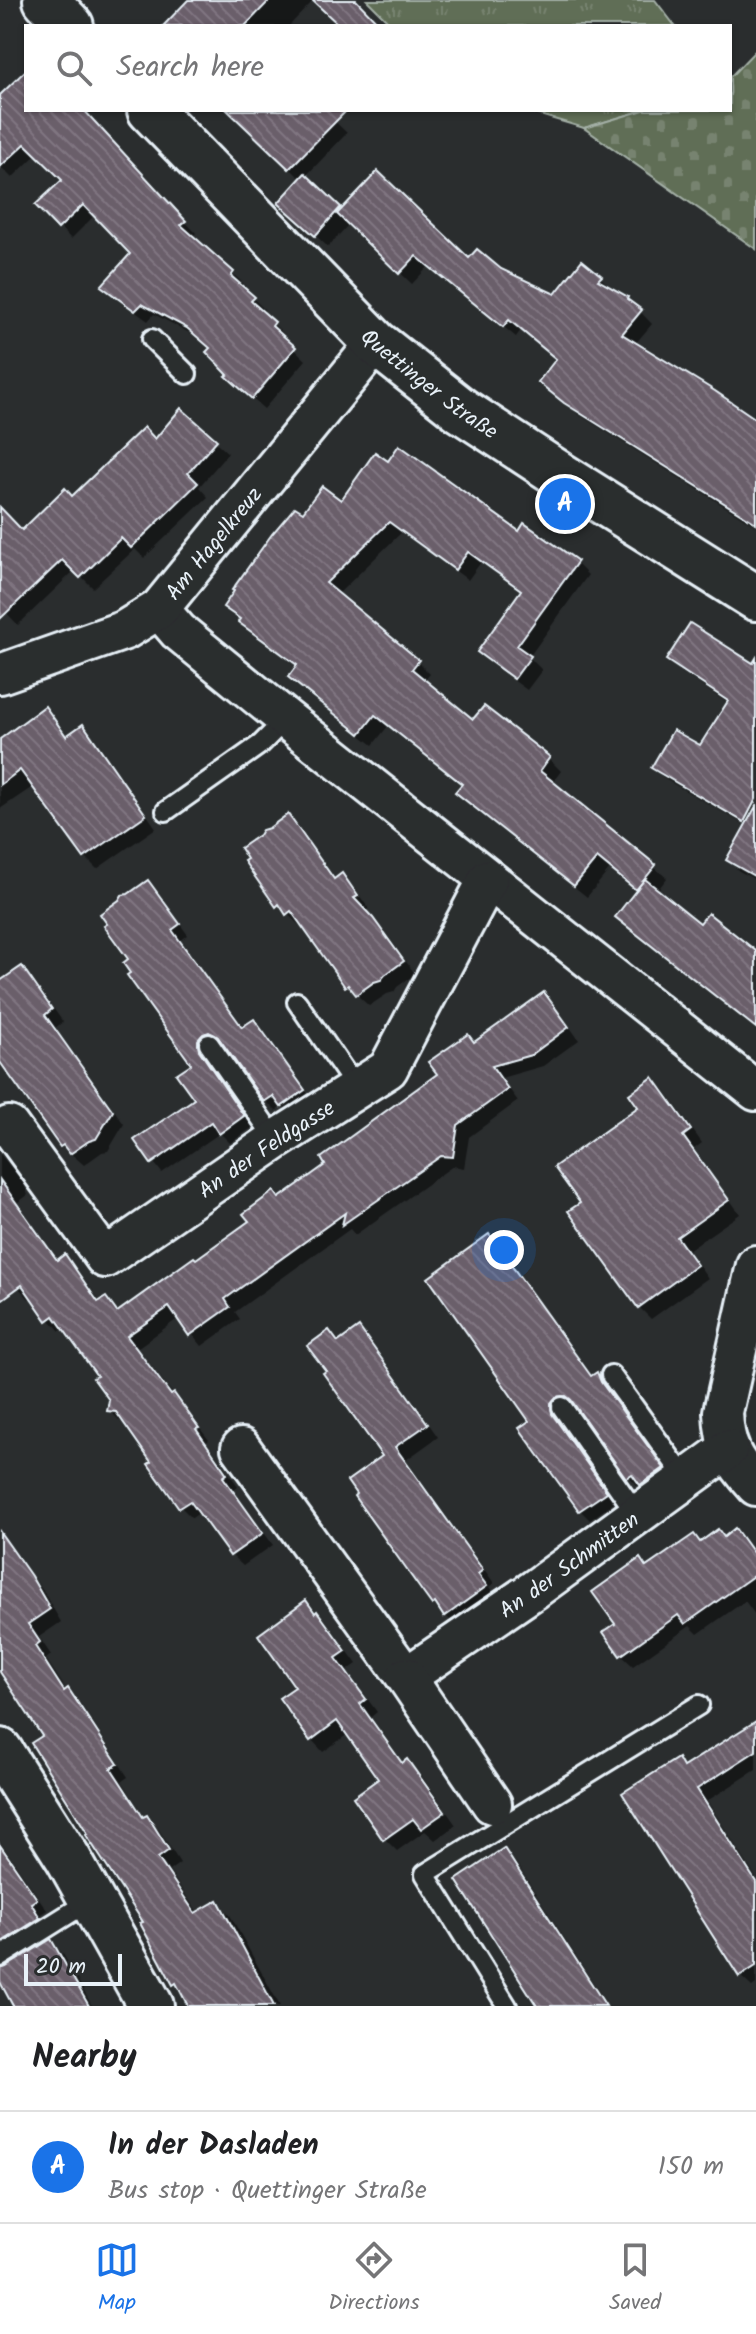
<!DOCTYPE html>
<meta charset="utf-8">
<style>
body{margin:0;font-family:Kalam,sans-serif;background:#f2f2f2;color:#202124}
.scale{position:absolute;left:24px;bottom:20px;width:98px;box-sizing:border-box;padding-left:8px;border:4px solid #e8f1f8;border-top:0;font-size:22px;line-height:28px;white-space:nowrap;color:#e8f1f8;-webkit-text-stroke:6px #2a2d2e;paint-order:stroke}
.you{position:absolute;left:504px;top:1250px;width:28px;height:28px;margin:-20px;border:6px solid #fff;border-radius:50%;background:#1a73e8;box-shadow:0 0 0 12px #1a73e833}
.badge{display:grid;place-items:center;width:52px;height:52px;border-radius:50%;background:#1a73e8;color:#fff;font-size:26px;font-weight:700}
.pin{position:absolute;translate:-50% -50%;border:4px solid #fff;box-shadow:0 2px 8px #0006}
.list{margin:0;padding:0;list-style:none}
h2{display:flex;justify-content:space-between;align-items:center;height:104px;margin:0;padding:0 32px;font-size:34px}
h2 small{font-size:26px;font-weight:400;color:#757577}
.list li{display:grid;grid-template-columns:52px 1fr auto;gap:24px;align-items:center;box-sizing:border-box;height:112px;padding:0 32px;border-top:2px solid #e0e0e0}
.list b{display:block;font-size:30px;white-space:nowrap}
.list p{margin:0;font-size:26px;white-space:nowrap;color:#757577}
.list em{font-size:26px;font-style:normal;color:#757577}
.icon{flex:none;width:44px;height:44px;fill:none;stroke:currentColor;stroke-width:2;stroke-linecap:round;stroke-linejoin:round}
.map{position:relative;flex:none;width:756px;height:2006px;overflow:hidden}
.search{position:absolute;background:#fff;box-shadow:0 2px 6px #0004;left:24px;right:24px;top:24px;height:88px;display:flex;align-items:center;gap:20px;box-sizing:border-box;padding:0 28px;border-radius:0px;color:#757577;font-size:30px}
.sheet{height:216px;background:#fff}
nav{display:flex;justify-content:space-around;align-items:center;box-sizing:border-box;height:112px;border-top:2px solid #e0e0e0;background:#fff;font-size:22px;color:#757577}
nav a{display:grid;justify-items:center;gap:4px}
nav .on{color:#1a73e8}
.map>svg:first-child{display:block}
.grass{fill:url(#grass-tufts);stroke:#a4b0a7;stroke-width:2}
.cemetery{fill:url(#cemetery-stones);stroke:#a4b0a7;stroke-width:2}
.shadow{fill:#0007}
.building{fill:url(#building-back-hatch);stroke:#e8f1f8;stroke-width:2}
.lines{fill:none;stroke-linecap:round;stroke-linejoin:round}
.lane-casing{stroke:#e8f1f8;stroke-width:24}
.street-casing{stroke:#e8f1f8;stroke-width:44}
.secondary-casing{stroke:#e8f1f8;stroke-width:50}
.lane{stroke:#2a2d2e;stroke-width:18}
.street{stroke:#2a2d2e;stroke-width:38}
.secondary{stroke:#2a2d2e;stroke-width:44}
.labels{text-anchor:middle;stroke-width:6;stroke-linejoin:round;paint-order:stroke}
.street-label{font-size:22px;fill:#e8f1f8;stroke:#2a2d2e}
</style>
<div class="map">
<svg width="756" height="2006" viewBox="0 0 756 2006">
<defs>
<pattern id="grass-tufts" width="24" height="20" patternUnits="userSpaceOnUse" patternTransform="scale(2)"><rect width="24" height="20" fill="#606e56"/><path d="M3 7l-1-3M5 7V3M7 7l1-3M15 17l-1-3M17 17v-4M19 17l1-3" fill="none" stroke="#77836f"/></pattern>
<pattern id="cemetery-stones" width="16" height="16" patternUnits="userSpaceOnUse" patternTransform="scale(2)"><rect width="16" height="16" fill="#606e56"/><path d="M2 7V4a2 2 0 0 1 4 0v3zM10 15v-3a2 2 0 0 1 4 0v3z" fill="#77836f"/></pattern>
<pattern id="building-back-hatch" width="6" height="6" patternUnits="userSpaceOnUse" patternTransform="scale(2)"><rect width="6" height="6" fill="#6b5e6b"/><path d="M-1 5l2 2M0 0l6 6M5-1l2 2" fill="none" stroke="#807681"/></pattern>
</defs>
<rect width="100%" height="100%" fill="#2a2d2e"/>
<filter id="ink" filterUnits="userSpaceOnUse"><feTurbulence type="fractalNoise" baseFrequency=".0125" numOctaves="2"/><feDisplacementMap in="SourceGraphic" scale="16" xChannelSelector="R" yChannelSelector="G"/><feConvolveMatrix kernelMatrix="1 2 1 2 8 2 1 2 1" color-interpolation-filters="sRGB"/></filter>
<g filter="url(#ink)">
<g class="grass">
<polygon points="367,0 655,0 675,26 393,26"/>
<polygon points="523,110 644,110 584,128"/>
</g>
<polygon class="cemetery" points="756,50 756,249 584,128 644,110 730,110 730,77"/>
<g class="shadow">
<polygon points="191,0 314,0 289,26 166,26"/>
<polygon points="26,74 26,110 80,110 196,233 192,237 245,285 242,288 265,310 262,313 285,335 283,338 306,360 264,409 240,388 212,348 201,339 154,314 148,321 115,297 104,286 132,254 95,215 71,239 38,205 64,181 37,154 12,178 0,166 0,98"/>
<polygon points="230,110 323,110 347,133 305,177 343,211 469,261 500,271 555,296 600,277 612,289 627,298 652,324 635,344 756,421 756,526 578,414 540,382 558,361 521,330 516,337 429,266 412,284 349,224 328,247 293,215 302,180"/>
<polygon points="181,411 228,453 199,487 208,497 144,558 135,549 93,588 75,570 18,625 0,606 0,509 22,532 155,441"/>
<polygon points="341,503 519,534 576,563 588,575 529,657 542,670 527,690 491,664 479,652 522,592 481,562 468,580 402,532 337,595 418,662 430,674 424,681 474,721 484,709 549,759 561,771 552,783 667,878 657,891 700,925 756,955 756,1027 629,928 617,917 638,891 610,869 587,897 470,804 458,792 463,785 388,726 373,745 302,689 290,677 298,667 253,633 225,607 304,515"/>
<polygon points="669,660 756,667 756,880 739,871 728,860 747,826 665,779 653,768 701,748 729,704 680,671"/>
<polygon points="45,709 68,737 83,727 95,739 156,828 97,869 85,857 34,786 0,809 0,742"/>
<polygon points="288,817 300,829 336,880 341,876 354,888 369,909 365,911 385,932 415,974 397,987 394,992 387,994 369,1006 347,986 303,924 300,926 278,905 247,861"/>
<polygon points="147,882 157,893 188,935 180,941 243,1029 254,1021 264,1032 313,1101 293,1116 282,1106 276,1111 266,1101 226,1044 220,1041 213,1043 207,1050 208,1062 253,1127 230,1143 220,1133 162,1173 137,1141 196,1100 194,1064 131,960 129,896"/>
<polygon points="22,968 34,981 63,1022 55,1028 124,1124 108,1151 102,1152 84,1165 61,1145 0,1053 0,982"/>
<polygon points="544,994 555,1006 579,1040 543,1066 501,1078 518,1101 469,1137 464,1168 453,1166 355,1235 350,1229 235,1312 240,1319 202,1346 179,1318 137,1348 209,1440 206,1442 238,1486 233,1490 273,1545 243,1566 231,1555 200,1512 192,1518 181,1507 126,1423 121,1422 109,1410 111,1400 100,1376 65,1328 60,1331 49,1319 33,1296 29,1299 18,1287 0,1262 0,1154 23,1182 28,1195 17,1203 59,1261 65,1257 76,1268 101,1303 106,1300 119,1313 196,1261 328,1165 475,1044"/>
<polygon points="653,1079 665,1091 702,1143 694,1149 740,1214 688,1250 708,1278 651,1319 639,1307 641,1108"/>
<polygon points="489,1237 498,1246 593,1378 596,1375 606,1385 611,1394 672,1479 652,1494 642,1483 638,1486 628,1476 579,1407 573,1404 561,1411 561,1425 615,1502 590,1520 580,1510 531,1421"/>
<polygon points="358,1330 371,1342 438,1437 406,1460 494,1583 489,1587 498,1599 458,1628 434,1604 381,1531 385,1457 328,1372 329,1333 340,1344"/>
<polygon points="735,1531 756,1556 756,1616 745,1601 698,1634 690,1626 633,1666 621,1655 618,1624 648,1569 701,1543 724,1539"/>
<polygon points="0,1532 43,1591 61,1622 39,1637 51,1655 46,1659 67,1691 80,1703 128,1777 122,1781 145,1818 159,1830 180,1863 169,1871 198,1913 218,1903 230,1915 280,2006 191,2006 184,1992 175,1984 146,1922 91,1835 45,1736 0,1669"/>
<polygon points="306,1603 329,1626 357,1664 347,1671 377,1712 371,1717 404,1764 407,1762 420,1774 456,1825 435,1840 425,1831 397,1851 385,1839 356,1797 381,1779 348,1734 323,1752 311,1739 298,1688"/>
<polygon points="756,1723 756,1770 707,1801 756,1878 756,1984 752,1987 740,1976 677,1761 685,1768"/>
<polygon points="0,1842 47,1910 41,1914 49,1930 15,1951 0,1935"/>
<polygon points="504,1851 516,1863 608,2006 540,2006"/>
<polygon points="51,1942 63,1954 92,2006 15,2006 0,1978 0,1970"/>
</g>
<g class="building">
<polygon points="188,0 270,0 245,26 163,26"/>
<polygon points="312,0 356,0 381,26 340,26"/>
<polygon points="26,70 26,110 84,110 186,221 181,225 234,272 231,276 255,297 251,301 275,322 272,326 296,347 252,399 226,376 228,375 206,352 210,348 187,328 142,304 135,311 101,286 130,254 83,205 58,229 35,205 62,180 25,144 0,167 0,95"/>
<polygon points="227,110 347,110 289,169"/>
<polygon points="378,171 469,258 477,249 501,269 555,294 582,260 602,276 598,280 628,297 627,299 642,310 622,334 715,391 756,419 756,523 564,403 538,382 556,359 509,320 503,327 416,256 399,274 337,214"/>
<polygon points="305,173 341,207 315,236 278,203"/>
<polygon points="181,408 217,440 188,473 198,483 131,548 121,538 80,578 62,560 0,619 0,507 22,530 65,488 72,496 144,427 155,439"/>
<polygon points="399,445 519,531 524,523 578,561 517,646 531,656 514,679 477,652 521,590 468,552 455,570 389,522 326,583 419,660 412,669 473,719 484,706 550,757 540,771 656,865 636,890 597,858 574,886 455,792 462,784 375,715 360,734 288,677 297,665 238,622 240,619 223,607 234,591 232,590 272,534 295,507 303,512 322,486 341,500 375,452 388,461"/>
<polygon points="690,623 753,663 756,658 756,799 744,822 651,768 673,730 700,745 728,701 666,660"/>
<polygon points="45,706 66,736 83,724 146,815 84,858 20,770 0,785 0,739"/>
<polygon points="756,806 756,877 726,860"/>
<polygon points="288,814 334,879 342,873 358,896 354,898 373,918 404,961 385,975 381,980 374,982 356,995 348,985 345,987 291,911 286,915 279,904 276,907 244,861 247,859 240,848 259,835 262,830 269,828"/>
<polygon points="645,879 700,923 708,913 756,951 756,1028 615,917"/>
<polygon points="148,880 180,924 172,930 242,1027 254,1019 305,1090 281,1107 273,1096 264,1102 218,1037 209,1032 203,1034 198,1040 199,1050 244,1116 219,1134 211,1122 151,1164 134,1140 194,1099 176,1074 191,1064 127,975 130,973 123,963 128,959 104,926 107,924 100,914 119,900 122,895 128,894"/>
<polygon points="22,966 52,1009 45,1015 113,1111 96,1139 89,1141 70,1154 63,1145 60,1147 0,1062 0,981"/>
<polygon points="544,992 569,1027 531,1055 492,1066 508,1089 458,1125 453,1157 441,1156 342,1225 345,1213 225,1299 230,1307 189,1336 169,1307 127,1336 171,1395 174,1393 199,1428 196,1429 227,1474 223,1477 263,1533 230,1556 190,1501 179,1508 148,1464 151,1462 116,1412 107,1411 109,1400 93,1378 97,1376 54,1316 47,1321 22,1285 0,1301 0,1180 57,1260 65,1254 98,1302 106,1297 117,1312 194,1257 196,1259 249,1221 243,1214 274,1191 279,1198 325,1165 321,1158 437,1074 428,1062 468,1034 474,1042"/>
<polygon points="653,1077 691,1130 683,1136 729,1200 677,1237 697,1265 638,1308 568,1211 580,1203 554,1167 638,1107 629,1094"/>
<polygon points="489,1234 591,1376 597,1372 601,1382 664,1468 640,1485 632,1474 626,1478 571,1400 566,1396 556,1397 551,1403 552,1414 607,1492 579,1511 519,1428 529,1421 428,1278"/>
<polygon points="359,1327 428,1424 395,1447 483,1570 478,1574 487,1586 444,1617 435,1603 432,1605 424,1594 354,1496 356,1494 347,1481 382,1456 323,1373 326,1371 307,1346 329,1330 338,1342"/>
<polygon points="735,1528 756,1557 756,1574 685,1624 678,1615 620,1656 603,1632 615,1624 592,1592 640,1558 646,1567 694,1534 700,1542 718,1529 724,1537"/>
<polygon points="0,1532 31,1576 50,1609 28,1624 40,1642 35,1646 64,1691 68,1688 118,1764 111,1768 143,1817 147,1815 169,1850 158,1858 195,1913 218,1900 274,2006 188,2006 176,1983 173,1985 157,1955 140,1923 143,1922 86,1835 88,1834 31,1743 42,1736 0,1672"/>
<polygon points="306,1600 315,1613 317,1611 346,1651 336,1658 366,1699 360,1704 402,1763 407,1759 445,1812 421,1829 413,1819 383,1840 353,1797 378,1779 337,1721 310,1741 279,1698 295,1687 258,1635"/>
<polygon points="756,1721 756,1751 697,1789 756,1882 756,1966 739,1977 622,1793 678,1758 683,1767"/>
<polygon points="0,1845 37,1899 31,1903 40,1918 0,1943"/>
<polygon points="504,1848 606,2006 537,2006 456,1880"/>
<polygon points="51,1939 89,2006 13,2006 0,1982 0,1969 6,1967"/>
</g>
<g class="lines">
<g class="lane-casing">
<g id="lane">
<polyline points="152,339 187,374"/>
<polyline points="166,811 261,744 286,719"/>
<polyline points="297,1002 357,1089"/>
<polyline points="209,1044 276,1140"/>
<polyline points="611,1375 686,1479"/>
<polyline points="562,1407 637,1514"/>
<polyline points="0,1957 91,1900"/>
<polyline points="507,2006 425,1874 699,1705"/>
</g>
</g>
<g class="street-casing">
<g id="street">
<polyline points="159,609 178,631 286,719 756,1091"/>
<path id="s1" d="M0,674L125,630L159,609L376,343"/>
<path id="s2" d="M9,1126L105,1258L276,1140L388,1069L488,879"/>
<path d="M756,1265L723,1412C724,1446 733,1461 756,1486"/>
<path id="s3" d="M241,1448L406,1677L535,1589L728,1449"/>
<polyline points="406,1677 492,1804"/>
</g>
</g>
<g class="secondary-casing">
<g id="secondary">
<polyline points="46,0 71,26"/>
<path id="s4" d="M150,110L376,343L461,410L562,476L756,598"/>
<polyline points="0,1751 68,1858 151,2006"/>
</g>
</g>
<use href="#lane" class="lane"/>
<use href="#street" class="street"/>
<use href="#secondary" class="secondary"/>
</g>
</g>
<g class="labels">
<g class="street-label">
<text dy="8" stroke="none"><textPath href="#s4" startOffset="392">Quettinger Straße</textPath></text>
<text dy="8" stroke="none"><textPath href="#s1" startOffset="258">Am Hagelkreuz</textPath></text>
<text dy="8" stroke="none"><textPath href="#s2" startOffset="358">An der Feldgasse</textPath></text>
<text dy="8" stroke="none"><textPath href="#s3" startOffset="480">An der Schmitten</textPath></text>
</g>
</g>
</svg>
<div class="scale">20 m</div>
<div class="you"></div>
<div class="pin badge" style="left:565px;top:504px">A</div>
<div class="search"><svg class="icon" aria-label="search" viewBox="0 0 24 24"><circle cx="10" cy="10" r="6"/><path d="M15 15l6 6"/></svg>Search here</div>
</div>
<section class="sheet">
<h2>Nearby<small></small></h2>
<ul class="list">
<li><span class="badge">A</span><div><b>In der Dasladen</b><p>Bus stop · Quettinger Straße</p></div><em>150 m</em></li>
</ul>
</section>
<nav>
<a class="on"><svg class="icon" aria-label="map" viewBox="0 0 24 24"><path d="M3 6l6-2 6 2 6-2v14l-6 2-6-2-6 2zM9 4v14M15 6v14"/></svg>Map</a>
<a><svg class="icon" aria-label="directions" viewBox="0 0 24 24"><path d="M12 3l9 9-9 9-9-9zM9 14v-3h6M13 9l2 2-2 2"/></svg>Directions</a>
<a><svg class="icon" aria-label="saved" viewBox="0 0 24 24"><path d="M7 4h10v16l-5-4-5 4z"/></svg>Saved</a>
</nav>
